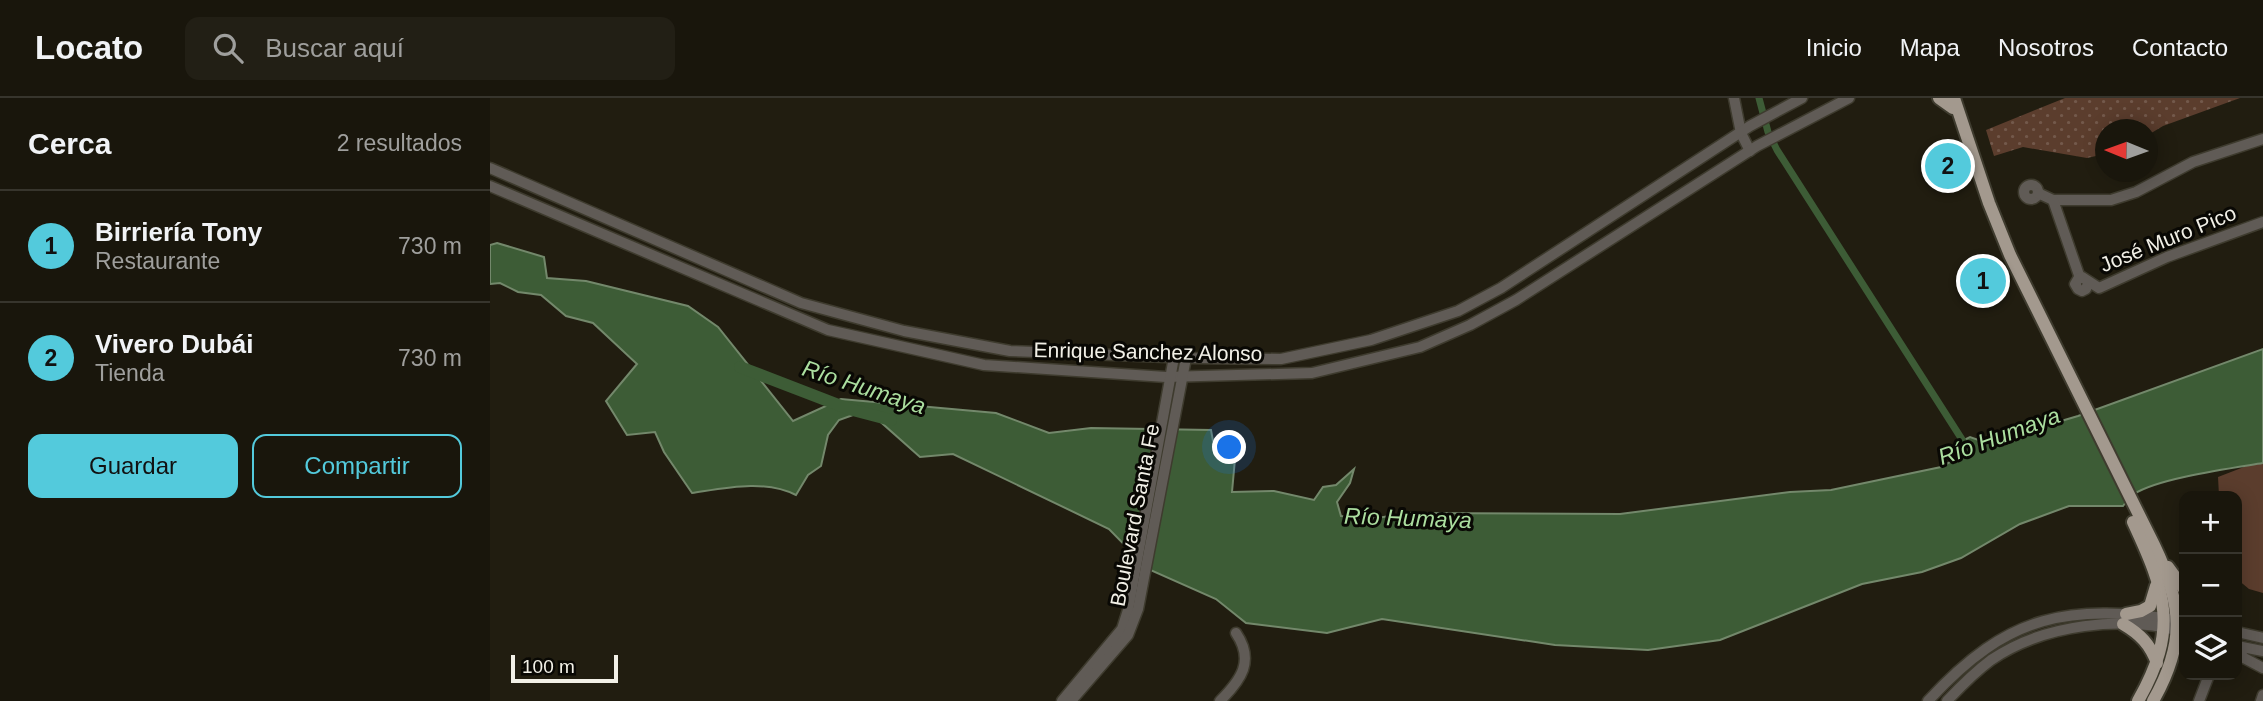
<!DOCTYPE html>
<html lang="es">
<meta charset="utf-8">
<style>
body{margin:0;font-family:Helvetica,sans-serif;background:#221f15;color:#f1f3f6}
.controls{position:absolute;right:21px;bottom:21px;display:grid;overflow:hidden;border-radius:14px;box-shadow:0 4px 18px #0003}
.controls button{width:63px;height:63px;display:grid;place-items:center;padding:0;border:0;border-bottom:2px solid #37352d;background:#19160c;color:#f1f3f6;font:35px sans-serif}
.compass{position:absolute;left:1605px;top:21px;width:63px;height:63px;border-radius:50%;background:#19160c;box-shadow:0 4px 18px #0003;rotate:271deg}
.scale{position:absolute;left:21px;bottom:18px;width:107px;box-sizing:border-box;padding-left:7px;border:4px solid #f2f0e7;border-top:0;font-size:19px;line-height:24px;white-space:nowrap;color:#f2f0e7;-webkit-text-stroke:5px #090804;paint-order:stroke}
.you{position:absolute;left:740px;top:350px;width:24px;height:24px;margin:-18px;border:5px solid #fff;border-radius:50%;background:#1a73e8;box-shadow:0 0 0 10px #1a73e833}
.badge{display:grid;place-items:center;width:46px;height:46px;border-radius:50%;background:#53cadc;color:#111;font-size:23px;font-weight:700}
.pin{position:absolute;translate:-50% -50%;border:4px solid #fff;box-shadow:0 2px 7px #0006}
.list{margin:0;padding:0;list-style:none}
h2{display:flex;justify-content:space-between;align-items:center;height:91px;margin:0;padding:0 28px;font-size:30px}
h2 small{font-size:23px;font-weight:400;color:#9f9f9d}
.list li{display:grid;grid-template-columns:46px 1fr auto;gap:21px;align-items:center;box-sizing:border-box;height:112px;padding:0 28px;border-top:2px solid #37352d}
.list b{display:block;font-size:26px;white-space:nowrap}
.list p{margin:0;font-size:23px;white-space:nowrap;color:#9f9f9d}
.list em{font-size:23px;font-style:normal;color:#9f9f9d}
.actions{display:flex;gap:14px;padding:21px 28px}
.actions a{flex:1;padding:16px 0;border:2px solid #53cadc;border-radius:14px;text-align:center;font-size:24px;color:#53cadc}
.actions .main{background:#53cadc;color:#111}
.icon{flex:none;width:38px;height:38px;fill:none;stroke:currentColor;stroke-width:2;stroke-linecap:round;stroke-linejoin:round}
.map{position:relative;flex:none;width:1773px;height:603px;overflow:hidden}
header{display:flex;align-items:center;gap:42px;box-sizing:border-box;height:98px;padding:0 35px;background:#19160c;border-bottom:2px solid #37352d}
header strong{font-size:33px}
nav{display:flex;gap:38px;margin-inline-start:auto;font-size:24px}
.search{width:490px;height:63px;background:#221f15;display:flex;align-items:center;gap:18px;box-sizing:border-box;padding:0 24px;border-radius:14px;color:#9f9f9d;font-size:26px}
main{display:flex}
aside{flex:1;background:#19160c}
.map>svg:first-child{display:block}
.green{fill:#5b3d2d}
.park{fill:url(#park-dots)}
.water{fill:#3d5c36;stroke:#73886b;stroke-width:2}
.lines{fill:none;stroke-linecap:round;stroke-linejoin:round}
.canal{stroke:#3d5c36;stroke-width:7}
.river{stroke:#3d5c36;stroke-width:12}
.minor-casing{stroke:#3e3b2e;stroke-width:13}
.major-casing{stroke:#3e3b2e;stroke-width:16}
.minor{stroke:#605b56;stroke-width:10}
.major{stroke:#a3998e;stroke-width:12}
.labels{text-anchor:middle;stroke-width:6;stroke-linejoin:round;paint-order:stroke}
.street-label{font-size:21px;fill:#f2f0e7;stroke:#090804}
.water-label{font-size:23px;font-style:italic;fill:#abde9f;stroke:#090804}
</style>
<header>
<strong>Locato</strong>
<div class="search"><svg class="icon" aria-label="search" viewBox="0 0 24 24"><circle cx="10" cy="10" r="6"/><path d="M15 15l6 6"/></svg>Buscar aquí</div>
<nav><a>Inicio</a><a>Mapa</a><a>Nosotros</a><a>Contacto</a></nav>
</header>
<main>
<aside>
<h2>Cerca<small>2 resultados</small></h2>
<ul class="list">
<li><span class="badge">1</span><div><b>Birriería Tony</b><p>Restaurante</p></div><em>730 m</em></li>
<li><span class="badge">2</span><div><b>Vivero Dubái</b><p>Tienda</p></div><em>730 m</em></li>
</ul>
<div class="actions"><a class="main">Guardar</a><a>Compartir</a></div>
</aside>
<div class="map">
<svg width="1773" height="603" viewBox="0 0 1773 603">
<defs>
<pattern id="park-dots" width="8" height="8" patternUnits="userSpaceOnUse" patternTransform="scale(1.75)"><rect width="8" height="8" fill="#5b3d2d"/><path d="M2 2h.1M6 6h.1" fill="none" stroke="#73594b" stroke-width="1.8" stroke-linecap="round"/></pattern>
</defs>
<rect width="100%" height="100%" fill="#211d10"/>
<polygon class="green" points="1773,354 1773,495 1759,491 1747,481 1747,398 1729,398 1728,379 1759,367"/>
<polygon class="park" points="1575,0 1750,0 1673,28 1658,37 1658,32 1616,32 1615,56 1597,60 1533,49 1504,58 1496,32"/>
<path class="water" d="M7,145L54,159L57,180L96,183L198,208L228,229L303,323L351,301L506,315L559,335L601,330L721,332L723,343L745,361L742,394L784,393L824,402L833,389L846,387L864,371L860,385L847,404L851,418L887,420L919,415L1130,416L1300,394L1341,392L1451,369L1467,360L1470,344L1480,339L1497,345L1588,318L1773,251V365C1743,370 1668,380 1644,396C1640,399 1636,404 1633,408H1579L1530,426L1471,460L1432,474L1372,486L1230,542L1158,552L1065,547L892,521L837,535L756,525L726,501L658,471L619,431L463,356L430,359L377,312L349,322L338,337L331,368L318,377L306,397C275,381 235,390 202,395L174,354L165,334L137,337L116,303L147,266L103,225L76,218L51,197L28,194L10,185L0,186V147Z"/>
<g class="lines">
<polyline class="canal" points="1269,0 1278,34 1287,52 1473,343"/>
<polyline class="river" points="250,269 359,311 401,322"/>
<g class="minor-casing">
<g id="minor">
<polyline points="1244,0 1251,35 1260,53"/>
<polyline points="0,70 311,205 414,233 520,253 703,260 791,261 881,242 968,213 1011,190 1260,28 1312,0"/>
<circle cx="1541" cy="94" r="7"/>
<polyline points="0,88 338,232 494,267 676,279 822,275 930,249 980,227 1026,202 1267,48 1359,0"/>
<polyline points="1548,95 1563,102 1621,102 1646,94 1703,64 1773,41"/>
<polyline points="1563,102 1590,180"/>
<polyline points="1598,185 1596,191 1592,193 1588,191 1585,186 1588,181 1592,179 1609,190 1677,159 1773,124"/>
<polyline points="1747,534 1773,540"/>
<polyline points="1747,548 1773,553"/>
<polyline points="1747,550 1754,560 1773,570"/>
<polyline points="572,603 632,531 638,512 684,259"/>
<polyline points="581,603 638,537 648,511 696,260"/>
<path d="M730,603C751,582 765,563 746,535"/>
<path d="M1438,603C1519,515 1578,505 1694,523"/>
<path d="M1457,603C1471,588 1485,574 1501,562C1554,526 1632,517 1694,534"/>
<polyline points="1709,603 1719,577"/>
<polyline points="1771,603 1773,597"/>
</g>
</g>
<g class="major-casing">
<g id="major">
<polyline points="1449,0 1463,10"/>
<path d="M1464,0L1499,105L1520,157L1664,447C1693,507 1696,545 1663,603"/>
<path d="M1643,424C1676,495 1689,531 1648,603"/>
<polyline points="1678,469 1694,491"/>
<polyline points="1636,516 1651,513 1660,508 1666,488"/>
<path d="M1633,526C1650,536 1660,546 1667,565"/>
</g>
</g>
<use href="#minor" class="minor"/>
<use href="#major" class="major"/>
</g>
<g class="labels">
<g class="street-label">
<text transform="translate(1678 141) rotate(-22)" y="7">José Muro Pico</text>
<text transform="translate(658 254) rotate(1)" y="7">Enrique Sanchez Alonso</text>
<text transform="translate(645 417) rotate(-79)" y="7">Boulevard Santa Fe</text>
</g>
<g class="water-label">
<text transform="translate(374 289) rotate(18)" y="8">Río Humaya</text>
<text transform="translate(1509 338) rotate(-20)" y="8">Río Humaya</text>
<text transform="translate(918 420) rotate(2)" y="8">Río Humaya</text>
</g>
</g>
</svg>
<div class="controls">
<button>+</button>
<button>−</button>
<button><svg class="icon" aria-label="layers" viewBox="0 0 24 24"><path d="M12 4l9 5-9 5-9-5zM3 14l9 5 9-5"/></svg></button>
</div>
<svg class="compass" viewBox="-18 -18 36 36"><path d="M0-13l5 13h-10z" fill="#e53935"/><path d="M0 13l5-13h-10z" fill="#9f9f9d"/></svg>
<div class="scale">100 m</div>
<div class="you"></div>
<div class="pin badge" style="left:1493px;top:183px">1</div>
<div class="pin badge" style="left:1458px;top:68px">2</div>
</div>
</main>
